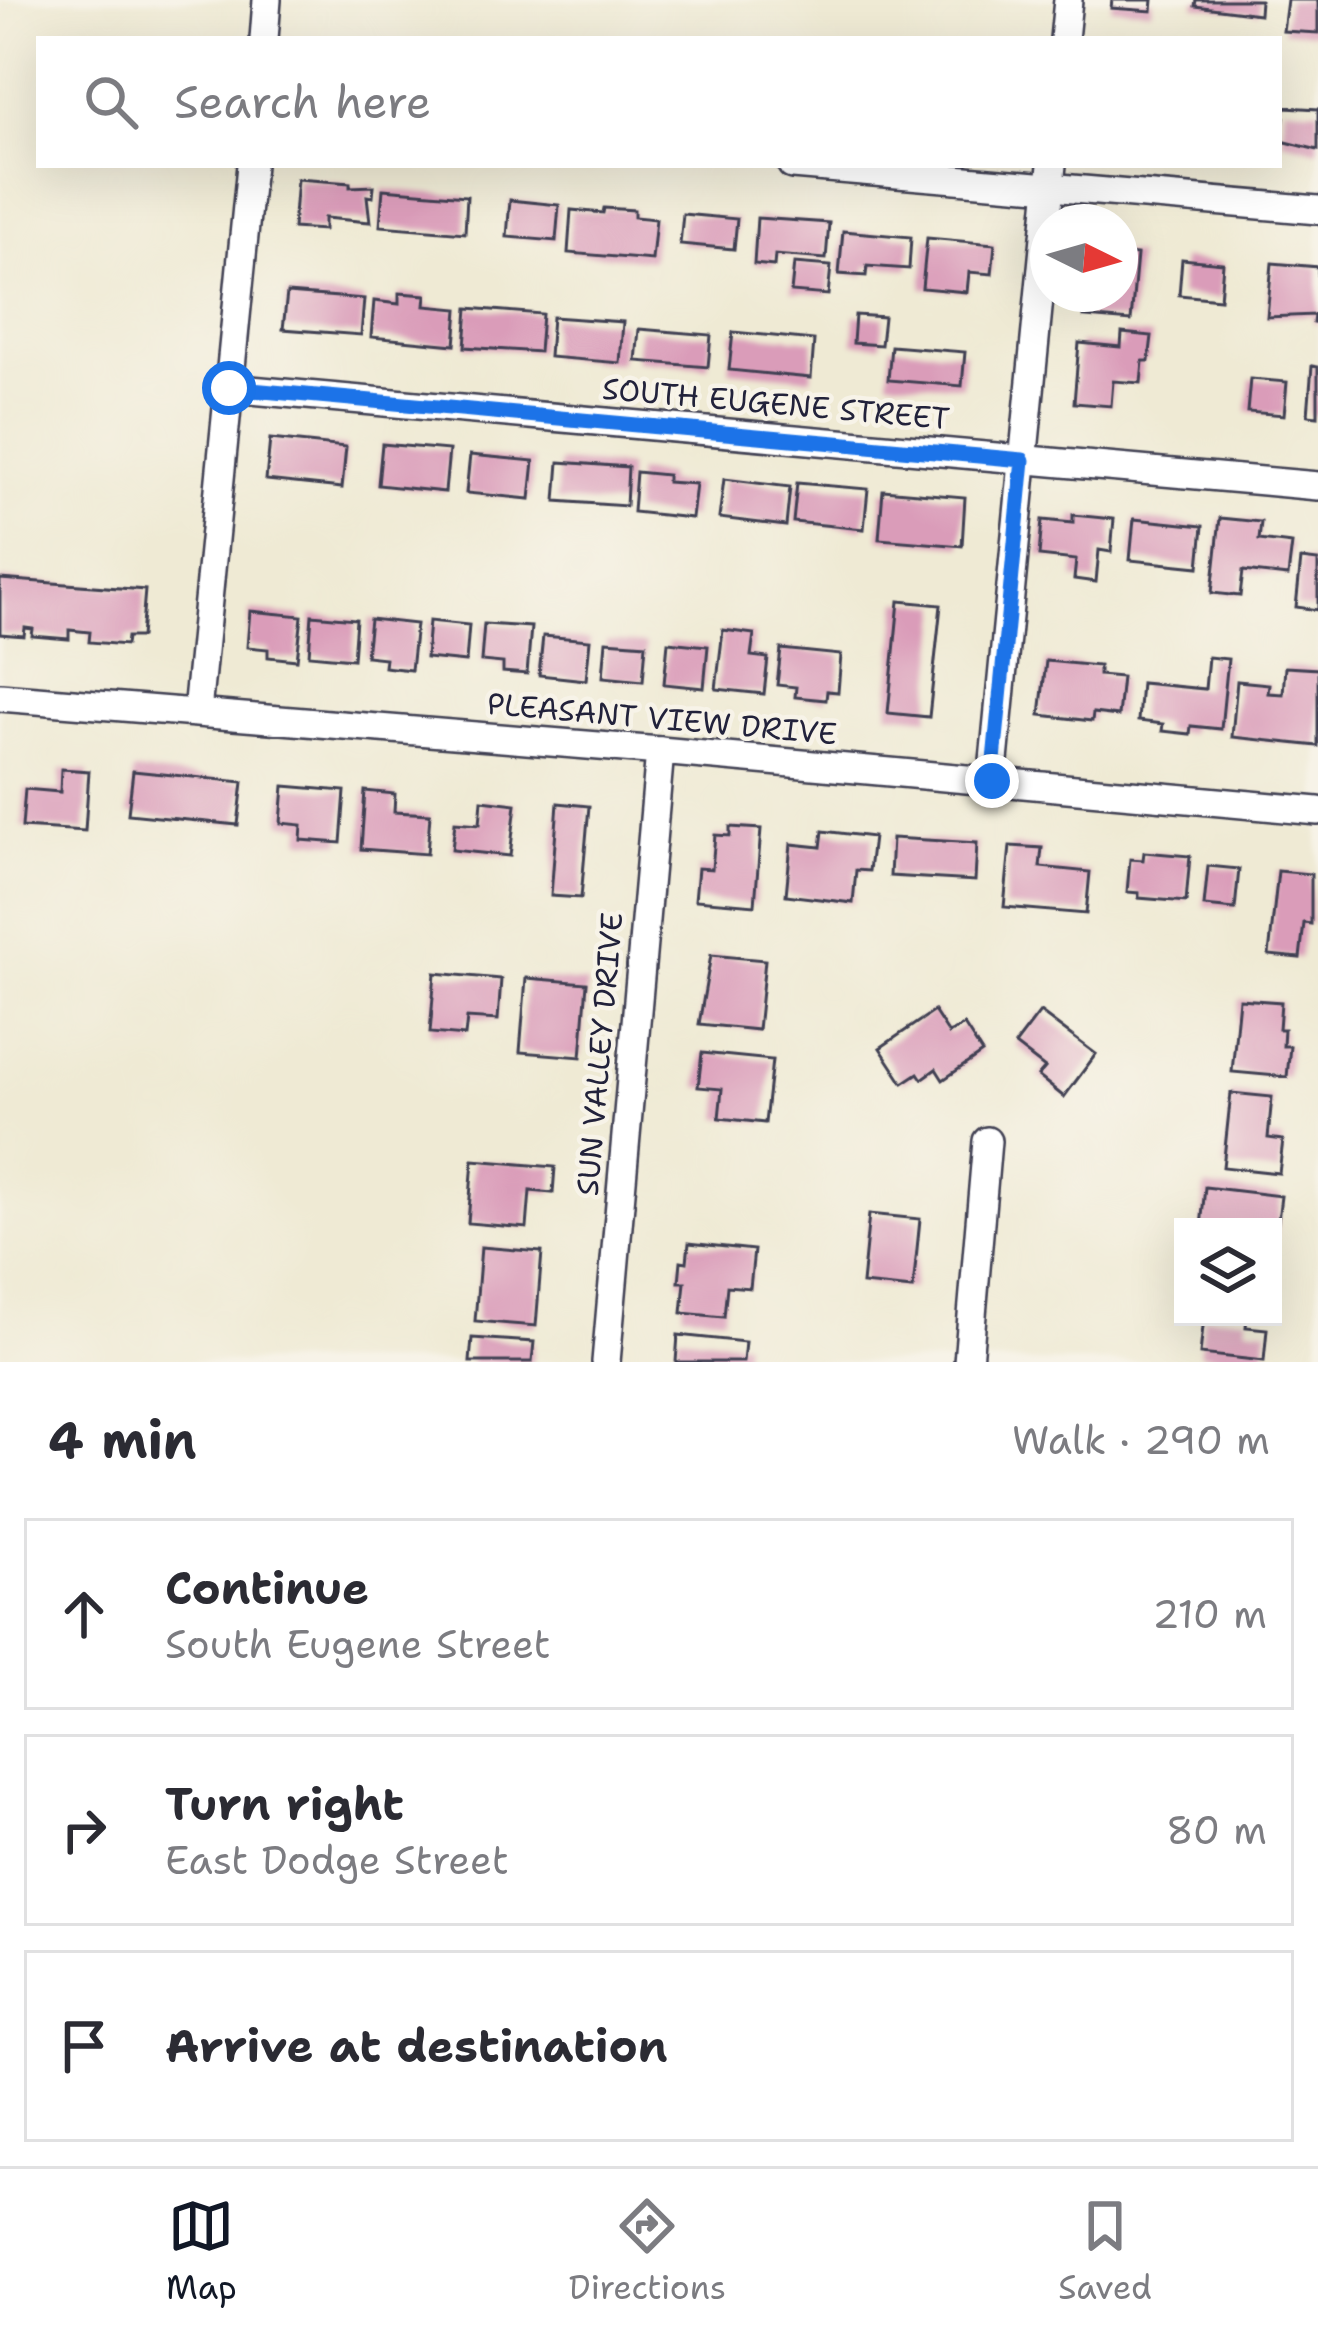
<!DOCTYPE html>
<meta charset="utf-8">
<style>
body{margin:0;font-family:"Shantell Sans",sans-serif;background:#f2f2f3;color:#2b2b33}
.controls{position:absolute;right:36px;bottom:36px;display:grid;overflow:hidden;border-radius:0px;box-shadow:0 12px 48px #0002}
.controls button{width:108px;height:108px;display:grid;place-items:center;padding:0;border:0;border-bottom:3px solid #e1e1e2;background:#fff;color:#2b2b33;font:60px sans-serif}
.compass{position:absolute;left:1030px;top:204px;width:108px;height:108px;border-radius:50%;background:#fff;box-shadow:0 12px 48px #0002;rotate:95deg}
.stop{position:absolute;width:36px;height:36px;margin:-27px;border:9px solid #1a73e8;border-radius:50%;background:#fff}
.stop.end{background:#1a73e8;border-color:#fff;box-shadow:0 3px 12px #0008}
.list{margin:0;padding:0;list-style:none}
h2{display:flex;justify-content:space-between;align-items:center;height:156px;margin:0;padding:0 48px;font-size:51px}
h2 small{font-size:39px;font-weight:400;color:#7c7c81}
.list li{display:grid;grid-template-columns:78px 1fr auto;gap:36px;align-items:center;box-sizing:border-box;height:192px;margin:0 24px 24px;padding:0 24px;border:3px solid #e1e1e2;border-radius:0px}
.list b{display:block;font-size:45px;white-space:nowrap}
.list p{margin:0;font-size:39px;white-space:nowrap;color:#7c7c81}
.list em{font-size:39px;font-style:normal;color:#7c7c81}
.icon{flex:none;width:66px;height:66px;fill:none;stroke:currentColor;stroke-width:2;stroke-linecap:round;stroke-linejoin:round}
.map{position:relative;flex:none;width:1318px;height:1362px;overflow:hidden}
.search{position:absolute;background:#fff;box-shadow:0 12px 48px #0002;left:36px;right:36px;top:36px;height:132px;display:flex;align-items:center;gap:30px;box-sizing:border-box;padding:0 42px;border-radius:0px;color:#7c7c81;font-size:45px}
.sheet{height:804px;background:#fff}
nav{display:flex;justify-content:space-around;align-items:center;box-sizing:border-box;height:168px;border-top:3px solid #e1e1e2;background:#fff;font-size:33px;color:#7c7c81}
nav a{display:grid;justify-items:center;gap:6px}
nav .on{color:#111827}
.map>svg:first-child{display:block}
.building{fill:#da9cb9}
.lines{fill:none;stroke-linecap:round;stroke-linejoin:round}
.street-casing{stroke:#414052;stroke-width:32}
.street{stroke:#fff;stroke-width:27}
.route{stroke:#1a73e8;stroke-width:15}
.labels{text-anchor:middle;stroke-width:9;stroke-linejoin:round;paint-order:stroke}
.street-label{font-size:30px;fill:#22223b;stroke:#f7f3e8}
</style>
<div class="map">
<svg width="1318" height="1362" viewBox="0 0 1318 1362">
<rect width="100%" height="100%" fill="#f7f3e8"/>
<filter id="ink" filterUnits="userSpaceOnUse"><feTurbulence type="fractalNoise" baseFrequency=".00833" numOctaves="2"/><feDisplacementMap in="SourceGraphic" scale="24" xChannelSelector="R" yChannelSelector="G"/><feConvolveMatrix kernelMatrix="1 2 1 2 8 2 1 2 1" color-interpolation-filters="sRGB"/></filter>
<filter id="wash" filterUnits="userSpaceOnUse"><feTurbulence type="fractalNoise" baseFrequency=".004" numOctaves="4" result="noise"/><feDisplacementMap in="SourceGraphic" scale="48" xChannelSelector="R" yChannelSelector="G"/><feGaussianBlur stdDeviation="2.7" result="paint"/><feColorMatrix in="noise" values="0 0 0 0 0 0 0 0 0 0 0 0 0 0 0 0 0 1.4 0 .05"/><feComposite in="paint" operator="in"/></filter>
<g filter="url(#wash)">
<rect width="100%" height="100%" fill="#efead4"/>
<g id="blocks">
<g class="building">
<polygon points="1112,0 1153,0 1152,11 1111,8"/>
<polygon points="1196,0 1260,0 1259,14 1195,6"/>
<polygon points="1287,0 1318,0 1318,33 1283,31"/>
<polygon points="1285,107 1318,109 1318,150 1282,141"/>
<polygon points="297,179 350,183 350,187 374,186 373,197 367,196 370,222 324,218 324,230 293,228"/>
<polygon points="383,189 467,196 465,233 380,226"/>
<polygon points="510,200 559,205 556,241 507,237"/>
<polygon points="604,208 634,210 634,217 656,219 652,260 568,253 571,210 603,213"/>
<polygon points="683,214 737,219 734,249 680,244"/>
<polygon points="757,218 829,223 826,259 775,255 774,266 754,264"/>
<polygon points="843,231 911,237 909,269 867,266 866,276 839,274"/>
<polygon points="927,238 995,244 992,274 969,272 967,292 922,288"/>
<polygon points="1120,253 1137,255 1131,321 1084,317 1086,294 1120,294"/>
<polygon points="1182,259 1223,263 1220,299 1179,295"/>
<polygon points="794,263 831,266 828,295 791,292"/>
<polygon points="1272,263 1318,267 1318,324 1313,323 1314,315 1267,317"/>
<polygon points="287,293 364,299 361,335 283,329"/>
<polygon points="399,293 426,295 425,306 458,309 455,345 371,337 374,301 399,304"/>
<polygon points="468,308 542,314 539,352 465,347"/>
<polygon points="855,315 884,317 881,345 853,343"/>
<polygon points="552,317 623,322 620,363 549,357"/>
<polygon points="639,329 711,335 708,367 636,361"/>
<polygon points="733,332 814,340 811,378 729,370"/>
<polygon points="1122,333 1152,336 1149,361 1143,361 1141,383 1113,381 1111,406 1074,403 1079,343 1121,347"/>
<polygon points="891,346 965,352 962,386 888,380"/>
<polygon points="1312,366 1318,367 1318,416 1308,415"/>
<polygon points="1250,379 1287,382 1284,415 1247,412"/>
<polygon points="270,439 346,447 342,488 266,480"/>
<polygon points="382,444 449,450 445,492 378,485"/>
<polygon points="470,455 534,461 530,499 466,493"/>
<polygon points="559,462 628,467 626,506 556,501"/>
<polygon points="636,472 667,475 667,482 696,484 692,518 633,512"/>
<polygon points="724,479 790,487 786,526 719,518"/>
<polygon points="797,483 868,489 864,529 793,522"/>
<polygon points="883,490 965,497 962,546 879,539"/>
<polygon points="1073,515 1114,519 1111,552 1099,550 1096,582 1074,579 1076,560 1039,556 1042,520 1073,523"/>
<polygon points="1220,518 1261,522 1259,540 1292,544 1288,576 1243,571 1240,596 1212,593"/>
<polygon points="1134,519 1203,526 1199,567 1130,560"/>
<polygon points="1301,559 1318,561 1318,610 1296,607"/>
<polygon points="0,579 145,590 141,637 127,637 126,645 89,642 90,632 69,630 69,639 32,636 33,629 25,628 24,636 0,634"/>
<polygon points="899,601 941,605 929,717 888,713"/>
<polygon points="250,611 302,616 297,660 268,657 268,649 247,647"/>
<polygon points="312,615 356,619 353,659 309,655"/>
<polygon points="370,619 416,624 411,670 384,667 385,658 366,656"/>
<polygon points="429,621 469,625 466,662 426,658"/>
<polygon points="484,624 531,627 527,674 503,672 503,663 481,661"/>
<polygon points="723,630 754,634 751,656 768,658 764,694 716,689"/>
<polygon points="543,636 590,640 586,680 539,675"/>
<polygon points="606,641 646,644 643,681 603,677"/>
<polygon points="668,642 708,646 704,688 664,684"/>
<polygon points="781,649 841,655 838,692 827,691 826,700 795,697 796,687 777,685"/>
<polygon points="1208,657 1228,659 1221,729 1191,726 1190,734 1162,731 1163,724 1138,721 1141,683 1205,689"/>
<polygon points="1046,661 1099,666 1099,675 1122,677 1118,716 1093,713 1092,721 1040,715"/>
<polygon points="1285,667 1318,669 1318,746 1232,737 1237,681 1269,684 1268,693 1283,694"/>
<polygon points="61,769 89,771 85,831 22,827 25,789 60,792"/>
<polygon points="133,771 243,782 238,825 128,814"/>
<polygon points="284,786 345,791 341,843 301,840 302,825 281,823"/>
<polygon points="365,791 395,794 394,812 430,814 427,854 361,849"/>
<polygon points="482,800 516,804 510,856 452,850 455,822 480,824"/>
<polygon points="558,803 589,806 581,898 551,896"/>
<polygon points="730,827 761,829 755,905 695,900 698,868 712,869 715,835 730,836"/>
<polygon points="823,831 873,837 869,871 856,870 853,903 786,895 791,844 821,847"/>
<polygon points="892,838 977,843 975,881 890,876"/>
<polygon points="1010,846 1042,848 1040,867 1090,872 1086,914 1004,907"/>
<polygon points="1144,852 1190,856 1186,902 1139,898 1139,893 1127,892 1130,859 1143,860"/>
<polygon points="1208,866 1239,869 1235,909 1204,906"/>
<polygon points="1278,871 1311,874 1311,924 1304,923 1300,958 1269,955"/>
<polygon points="711,955 765,960 758,1030 699,1024"/>
<polygon points="435,973 501,979 498,1020 467,1018 465,1036 430,1033"/>
<polygon points="526,978 587,983 581,1057 520,1052"/>
<polygon points="1239,999 1281,1002 1279,1029 1284,1029 1283,1046 1290,1046 1287,1077 1232,1072"/>
<polygon points="934,1011 949,1034 964,1025 982,1053 943,1080 936,1069 922,1079 918,1073 903,1083 880,1048"/>
<polygon points="1040,1012 1096,1054 1064,1097 1038,1076 1045,1068 1015,1045"/>
<polygon points="702,1053 772,1060 765,1123 719,1118 722,1089 698,1087"/>
<polygon points="1231,1093 1272,1097 1268,1138 1283,1140 1279,1173 1223,1167"/>
<polygon points="473,1160 555,1167 553,1193 530,1191 527,1228 468,1223"/>
<polygon points="1205,1187 1281,1196 1276,1237 1273,1227 1201,1227"/>
<polygon points="869,1214 920,1219 913,1289 862,1284"/>
<polygon points="689,1243 754,1250 750,1288 727,1286 724,1317 682,1313 685,1282 679,1282 681,1261 687,1262"/>
<polygon points="481,1247 542,1252 536,1326 475,1321"/>
<polygon points="1204,1317 1247,1317 1246,1327 1267,1329 1264,1361 1200,1354"/>
<polygon points="678,1335 745,1342 743,1362 676,1362"/>
<polygon points="472,1338 534,1342 532,1362 470,1362"/>
</g>
</g>
</g>
<g filter="url(#ink)">
<use href="#blocks" fill-opacity="0" stroke="#414052" stroke-width="3"/>
<g class="lines">
<g class="street-casing">
<g id="street">
<polyline points="264,39 267,0"/>
<polyline points="1064,39 1068,0"/>
<polyline points="792,165 1318,210"/>
<polyline points="229,388 1318,486"/>
<polyline points="0,697 660,751 1318,811"/>
<polyline points="197,712 251,165"/>
<polyline points="992,781 1052,165"/>
<polyline points="606,1362 660,751"/>
<polyline points="968,1362 987,1141"/>
</g>
</g>
<use href="#street" class="street"/>
</g>
</g>
<g class="lines" filter="url(#ink)">
<polyline class="route" points="229,388 1023,460 992,781"/>
</g>
<g class="labels">
<g class="street-label">
<text transform="translate(776 404) rotate(5)" y="10">SOUTH EUGENE STREET</text>
<text transform="translate(662 719) rotate(5)" y="10">PLEASANT VIEW DRIVE</text>
<text transform="translate(600 1054) rotate(-85)" y="10">SUN VALLEY DRIVE</text>
</g>
</g>
</svg>
<div class="controls">
<button><svg class="icon" aria-label="layers" viewBox="0 0 24 24"><path d="M12 4l9 5-9 5-9-5zM3 14l9 5 9-5"/></svg></button>
</div>
<svg class="compass" viewBox="-18 -18 36 36"><path d="M0-13l5 13h-10z" fill="#e53935"/><path d="M0 13l5-13h-10z" fill="#7c7c81"/></svg>
<div class="stop" style="left:229px;top:388px"></div>
<div class="stop end" style="left:992px;top:781px"></div>
<div class="search"><svg class="icon" aria-label="search" viewBox="0 0 24 24"><circle cx="10" cy="10" r="6"/><path d="M15 15l6 6"/></svg>Search here</div>
</div>
<section class="sheet">
<h2>4 min<small>Walk · 290 m</small></h2>
<ul class="list">
<li><svg class="icon" aria-label="ahead" viewBox="0 0 24 24"><path d="M12 20V5M6 11l6-6 6 6"/></svg><div><b>Continue</b><p>South Eugene Street</p></div><em>210 m</em></li>
<li><svg class="icon" aria-label="right" viewBox="0 0 24 24"><path d="M7 20v-9h11M14 6l5 5-5 5"/></svg><div><b>Turn right</b><p>East Dodge Street</p></div><em>80 m</em></li>
<li><svg class="icon" aria-label="arrive" viewBox="0 0 24 24"><path d="M6 21V4h12l-3 4 3 4H6"/></svg><div><b>Arrive at destination</b></div></li>
</ul>
</section>
<nav>
<a class="on"><svg class="icon" aria-label="map" viewBox="0 0 24 24"><path d="M3 6l6-2 6 2 6-2v14l-6 2-6-2-6 2zM9 4v14M15 6v14"/></svg>Map</a>
<a><svg class="icon" aria-label="directions" viewBox="0 0 24 24"><path d="M12 3l9 9-9 9-9-9zM9 14v-3h6M13 9l2 2-2 2"/></svg>Directions</a>
<a><svg class="icon" aria-label="saved" viewBox="0 0 24 24"><path d="M7 4h10v16l-5-4-5 4z"/></svg>Saved</a>
</nav>
